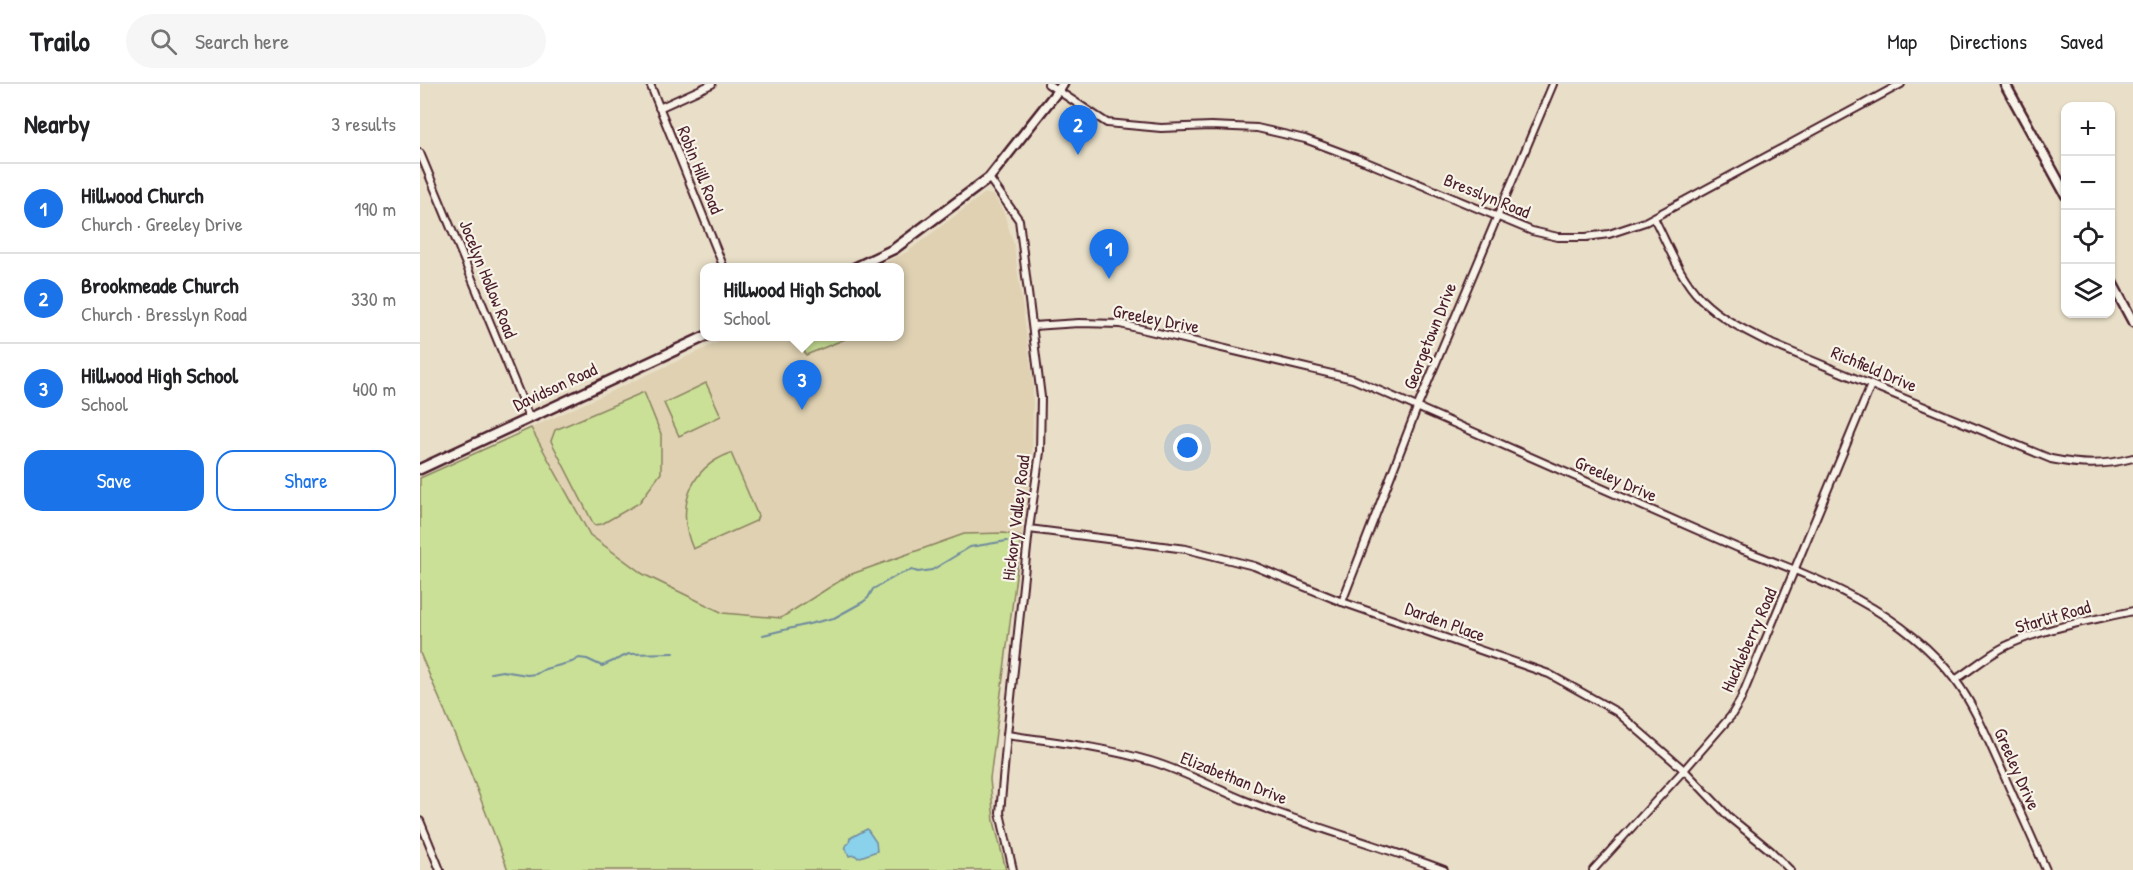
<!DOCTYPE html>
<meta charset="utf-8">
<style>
body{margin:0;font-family:"Patrick Hand",sans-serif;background:#f6f6f6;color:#202124}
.controls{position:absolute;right:18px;top:18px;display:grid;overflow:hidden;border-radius:12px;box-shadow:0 2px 4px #0004}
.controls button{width:54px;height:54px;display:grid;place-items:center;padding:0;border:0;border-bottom:2px solid #e0e0e0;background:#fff;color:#202124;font:30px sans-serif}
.you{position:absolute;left:768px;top:364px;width:21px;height:21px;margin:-15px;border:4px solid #fff;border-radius:50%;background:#1a73e8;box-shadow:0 0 0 9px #1a73e833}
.badge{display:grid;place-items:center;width:39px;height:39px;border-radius:50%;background:#1a73e8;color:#fff;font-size:20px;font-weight:700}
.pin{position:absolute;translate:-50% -50px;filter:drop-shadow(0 2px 3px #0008)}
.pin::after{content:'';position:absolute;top:32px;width:21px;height:18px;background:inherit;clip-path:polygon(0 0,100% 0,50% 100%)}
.popup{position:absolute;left:280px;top:179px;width:204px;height:78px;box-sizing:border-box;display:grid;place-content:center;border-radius:12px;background:#fff;filter:drop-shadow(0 2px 4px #0005);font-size:20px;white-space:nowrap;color:#757577}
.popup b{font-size:22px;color:#202124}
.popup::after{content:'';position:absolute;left:50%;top:100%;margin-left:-12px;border:12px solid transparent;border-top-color:#fff}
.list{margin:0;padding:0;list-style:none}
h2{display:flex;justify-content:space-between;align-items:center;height:78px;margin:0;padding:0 24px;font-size:26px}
h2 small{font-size:20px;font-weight:400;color:#757577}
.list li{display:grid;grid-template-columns:39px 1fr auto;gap:18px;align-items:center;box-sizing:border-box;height:90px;padding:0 24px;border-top:2px solid #e0e0e0}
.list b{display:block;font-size:22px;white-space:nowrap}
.list p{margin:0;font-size:20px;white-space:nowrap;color:#757577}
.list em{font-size:20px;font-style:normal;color:#757577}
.actions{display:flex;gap:12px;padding:18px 24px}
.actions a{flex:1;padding:14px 0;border:2px solid #1a73e8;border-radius:18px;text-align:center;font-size:21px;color:#1a73e8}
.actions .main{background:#1a73e8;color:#fff}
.icon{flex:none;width:33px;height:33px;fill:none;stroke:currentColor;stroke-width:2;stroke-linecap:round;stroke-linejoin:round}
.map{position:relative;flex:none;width:1713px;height:786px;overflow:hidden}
header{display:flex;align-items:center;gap:36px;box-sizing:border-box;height:84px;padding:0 30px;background:#fff;border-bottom:2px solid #e0e0e0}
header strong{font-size:28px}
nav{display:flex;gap:33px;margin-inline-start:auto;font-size:21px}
.search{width:420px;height:54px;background:#f6f6f6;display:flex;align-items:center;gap:15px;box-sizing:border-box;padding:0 21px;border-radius:33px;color:#757577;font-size:22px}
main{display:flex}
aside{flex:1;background:#fff}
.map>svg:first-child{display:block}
.built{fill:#dfd1b2}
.green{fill:#c9e096;stroke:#8a8060;stroke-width:1.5}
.water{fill:#8ad1eb;stroke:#708a9e;stroke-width:1.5}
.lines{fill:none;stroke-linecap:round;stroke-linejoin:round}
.stream{stroke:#708a9e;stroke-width:2}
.minor-casing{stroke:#4a1f2b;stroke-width:10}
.tertiary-casing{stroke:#4a1f2b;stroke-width:13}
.minor{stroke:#f7f3e8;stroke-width:6}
.tertiary{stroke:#f7f3e8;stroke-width:8}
.labels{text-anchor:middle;stroke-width:4.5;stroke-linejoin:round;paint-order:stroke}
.street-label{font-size:18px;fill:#4a1f2b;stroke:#f7f3e8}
</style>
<header>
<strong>Trailo</strong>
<div class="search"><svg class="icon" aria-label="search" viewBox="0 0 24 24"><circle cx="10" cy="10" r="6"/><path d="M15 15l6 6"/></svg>Search here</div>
<nav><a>Map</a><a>Directions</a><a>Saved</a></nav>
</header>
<main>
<aside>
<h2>Nearby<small>3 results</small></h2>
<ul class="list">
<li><span class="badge">1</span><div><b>Hillwood Church</b><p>Church · Greeley Drive</p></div><em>190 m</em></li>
<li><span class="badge">2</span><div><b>Brookmeade Church</b><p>Church · Bresslyn Road</p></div><em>330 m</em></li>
<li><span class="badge">3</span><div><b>Hillwood High School</b><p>School</p></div><em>400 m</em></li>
</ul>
<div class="actions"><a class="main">Save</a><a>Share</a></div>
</aside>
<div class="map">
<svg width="1713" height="786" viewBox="0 0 1713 786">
<rect width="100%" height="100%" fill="#e9dfc8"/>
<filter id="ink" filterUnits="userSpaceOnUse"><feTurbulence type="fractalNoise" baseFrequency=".0167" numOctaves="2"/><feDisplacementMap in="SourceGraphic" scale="12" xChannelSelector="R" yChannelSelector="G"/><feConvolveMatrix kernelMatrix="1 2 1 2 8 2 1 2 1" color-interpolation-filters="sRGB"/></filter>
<g filter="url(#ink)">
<polygon class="built" points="565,109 574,112 584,129 594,161 613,298 612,377 601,453 584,449 544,450 429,491 361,534 303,529 223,490 170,451 111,344 310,253 479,252 479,184 456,183 487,168"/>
<g class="green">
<polygon points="430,253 386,271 379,253 430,252"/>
<polygon points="286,299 301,332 259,352 244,319"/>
<polygon points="224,308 241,350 241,389 219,419 182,440 174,441 131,357 135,346"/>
<polygon points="111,344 170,451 223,490 303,529 361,534 429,491 544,450 584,449 601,453 570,695 574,737 586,786 88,786 46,677 0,569 0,394"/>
<path d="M311,369L338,432L336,437L273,465C256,426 268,384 311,369Z"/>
</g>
<polygon class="water" points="447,745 456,758 457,767 438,774 435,771 429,772 425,762 429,759 430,754"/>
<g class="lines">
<g class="stream">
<polyline points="343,551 414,534 443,518 448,514 453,505 480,490 492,486 498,488 512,486 550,463 587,457"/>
<polyline points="71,589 82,587 107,591 116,590 125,585 152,578 159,574 167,575 182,582 209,570 254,569"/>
</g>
<g class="minor-casing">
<g id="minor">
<polyline points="230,0 304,184"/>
<polyline points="628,0 687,39 741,44 791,42 837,44 885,55 944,77 1112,147 1138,153 1166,153 1189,150 1225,138 1481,0"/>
<polyline points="239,24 292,0"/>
<polyline points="0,69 109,333"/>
<polyline points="569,94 599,136 621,313 620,368 609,445 587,651 580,729 593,786"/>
<path d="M1234,134C1248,161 1260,194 1281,215C1301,235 1326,247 1352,260L1631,375C1661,381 1682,382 1713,374"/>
<path d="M613,242L659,239L700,240L933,295L1318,464C1398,494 1484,527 1536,597C1555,623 1567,654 1580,682C1595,717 1611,751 1626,786"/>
<polyline points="609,445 766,465 834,482 922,518 1129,590 1197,628 1264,686 1309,733 1351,767 1370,786"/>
<polyline points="922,518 997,324 1133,0"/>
<path d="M1535,596C1552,585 1568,571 1586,562C1626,543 1670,537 1713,527"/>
<path d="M587,651C635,658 683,663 730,677C764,687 794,704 826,717C891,743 959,761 1024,786"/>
<polyline points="0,737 20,786"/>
<polyline points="1173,786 1264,686 1311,632 1320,617 1451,301"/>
</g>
</g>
<g class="tertiary-casing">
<g id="tertiary">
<polyline points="1585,0 1646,111"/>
<polyline points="434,184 474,165 569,94 643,0"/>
<polyline points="1690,195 1713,238"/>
<polyline points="0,385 286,252"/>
</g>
</g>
<use href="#minor" class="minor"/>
<use href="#tertiary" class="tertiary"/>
</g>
</g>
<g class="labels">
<g class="street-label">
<text transform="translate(280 86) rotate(68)" y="6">Robin Hill Road</text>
<text transform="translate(1067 112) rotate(22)" y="6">Bresslyn Road</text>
<text transform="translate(68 195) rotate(68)" y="6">Jocelyn Hollow Road</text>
<text transform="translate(736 235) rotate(11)" y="6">Greeley Drive</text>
<text transform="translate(1010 252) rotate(-68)" y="6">Georgetown Drive</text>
<text transform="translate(1454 285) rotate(23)" y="6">Richfield Drive</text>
<text transform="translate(135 303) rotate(-25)" y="6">Davidson Road</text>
<text transform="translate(1196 395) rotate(24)" y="6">Greeley Drive</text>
<text transform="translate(596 434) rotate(-83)" y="6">Hickory Valley Road</text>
<text transform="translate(1633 533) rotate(-16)" y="6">Starlit Road</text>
<text transform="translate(1025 538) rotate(20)" y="6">Darden Place</text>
<text transform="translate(1329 556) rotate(-66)" y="6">Huckleberry Road</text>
<text transform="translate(1597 685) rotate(66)" y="6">Greeley Drive</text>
<text transform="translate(814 694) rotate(22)" y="6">Elizabethan Drive</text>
</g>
</g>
</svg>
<div class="controls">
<button>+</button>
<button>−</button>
<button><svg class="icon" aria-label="locate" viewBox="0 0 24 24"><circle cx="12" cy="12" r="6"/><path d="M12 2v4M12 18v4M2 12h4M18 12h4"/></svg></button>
<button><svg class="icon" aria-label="layers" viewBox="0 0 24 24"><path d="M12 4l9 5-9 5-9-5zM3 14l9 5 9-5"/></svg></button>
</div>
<div class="you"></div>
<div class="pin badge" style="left:689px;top:195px">1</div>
<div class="pin badge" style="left:658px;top:71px">2</div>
<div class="pin badge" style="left:382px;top:326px">3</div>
<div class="popup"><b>Hillwood High School</b>School</div>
</div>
</main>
